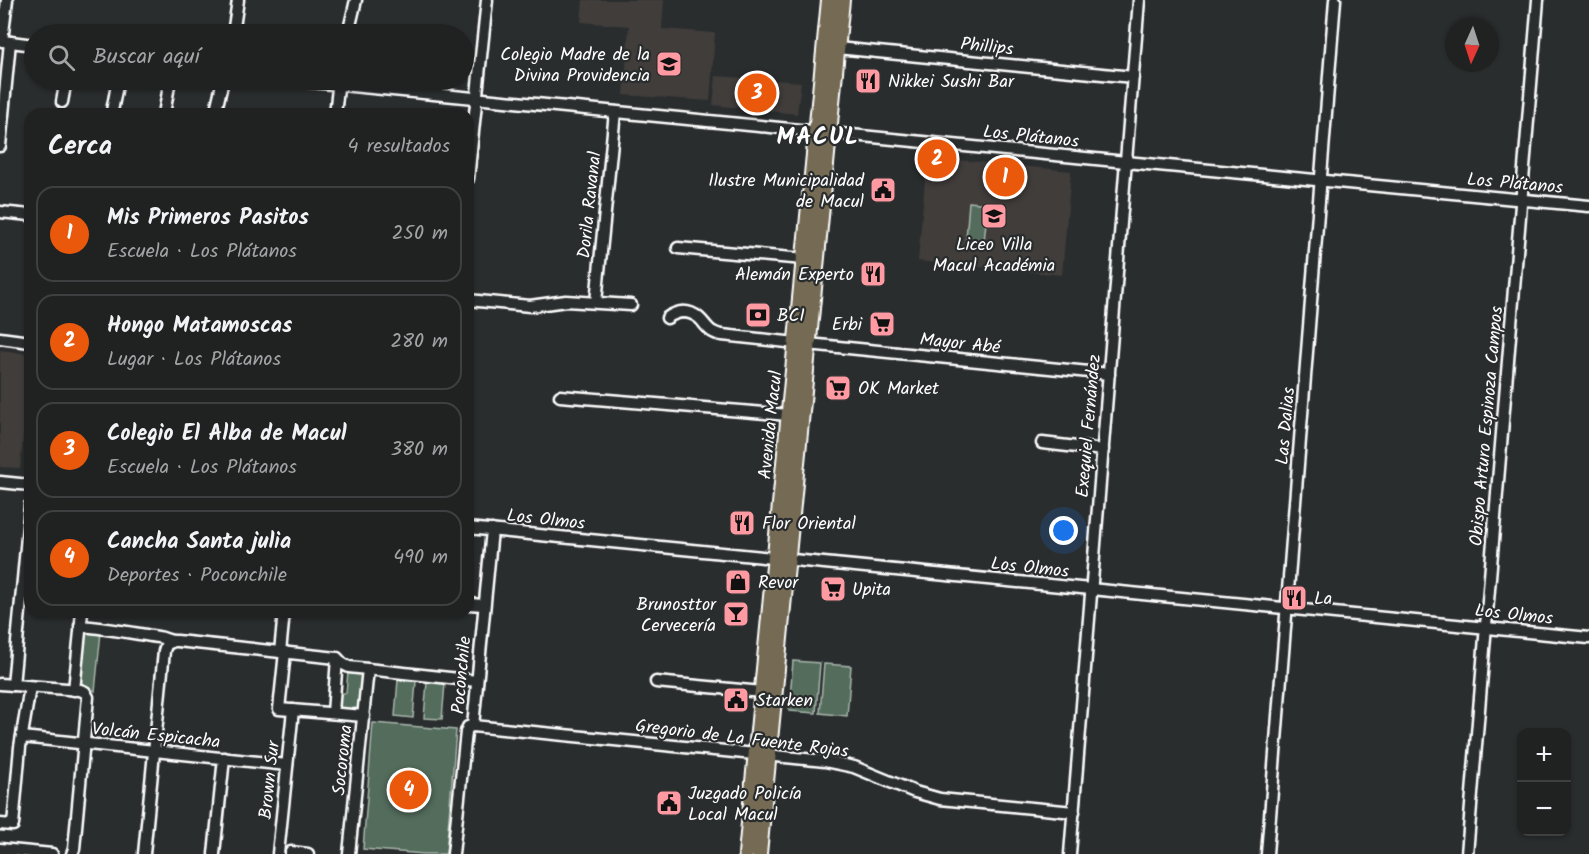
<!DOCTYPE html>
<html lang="es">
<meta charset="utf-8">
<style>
body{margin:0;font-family:Kalam,sans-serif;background:#282a2a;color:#f1f3f6}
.controls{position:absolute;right:18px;bottom:18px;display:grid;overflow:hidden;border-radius:12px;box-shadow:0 2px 4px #0004}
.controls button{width:54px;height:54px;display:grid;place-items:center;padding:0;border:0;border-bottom:2px solid #3d3f40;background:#202222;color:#f1f3f6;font:30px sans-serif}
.compass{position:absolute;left:1445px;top:18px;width:54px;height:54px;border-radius:50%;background:#202222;box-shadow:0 2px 4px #0004;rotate:183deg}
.you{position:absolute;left:1064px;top:531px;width:21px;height:21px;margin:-15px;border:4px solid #fff;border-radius:50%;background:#1a73e8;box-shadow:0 0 0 9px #1a73e833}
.badge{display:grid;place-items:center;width:39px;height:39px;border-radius:50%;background:#ea580c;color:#fff;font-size:20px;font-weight:700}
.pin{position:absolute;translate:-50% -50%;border:3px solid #fff;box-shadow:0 2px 6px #0006}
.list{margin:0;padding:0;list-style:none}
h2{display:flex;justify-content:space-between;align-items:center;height:78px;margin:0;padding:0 24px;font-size:26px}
h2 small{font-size:20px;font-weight:400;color:#a2a4a5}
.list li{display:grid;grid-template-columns:39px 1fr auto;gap:18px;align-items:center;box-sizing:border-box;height:96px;margin:0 12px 12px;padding:0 12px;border:2px solid #3d3f40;border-radius:18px}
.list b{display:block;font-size:22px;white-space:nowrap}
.list p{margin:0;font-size:20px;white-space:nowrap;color:#a2a4a5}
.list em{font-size:20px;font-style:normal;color:#a2a4a5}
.icon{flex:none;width:33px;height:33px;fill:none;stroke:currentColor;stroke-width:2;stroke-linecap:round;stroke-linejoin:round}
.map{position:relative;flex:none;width:1589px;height:854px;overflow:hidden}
.search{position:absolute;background:#202222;box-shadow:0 2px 4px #0004;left:24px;top:24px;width:450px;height:66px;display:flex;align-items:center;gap:15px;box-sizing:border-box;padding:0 21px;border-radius:33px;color:#a2a4a5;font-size:22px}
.panel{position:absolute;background:#202222;box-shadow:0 2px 4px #0004;left:24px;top:108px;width:450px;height:510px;border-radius:18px}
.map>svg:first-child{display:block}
.built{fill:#403e3b}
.grass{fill:#536c5b;stroke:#a9b6ad;stroke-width:1.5}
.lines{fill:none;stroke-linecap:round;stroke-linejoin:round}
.minor-casing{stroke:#fff;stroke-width:15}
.major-casing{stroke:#fff;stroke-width:18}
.minor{stroke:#2a2d2e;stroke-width:10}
.major{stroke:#746b52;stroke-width:14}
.labels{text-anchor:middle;stroke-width:4.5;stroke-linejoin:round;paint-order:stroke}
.street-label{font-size:18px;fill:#fff;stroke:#2a2d2e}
.poi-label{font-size:18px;fill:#fff;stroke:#2a2d2e;text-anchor:start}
.district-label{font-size:24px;font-weight:bold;letter-spacing:1.5px;fill:#fff;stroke:#2a2d2e}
</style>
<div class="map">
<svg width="1589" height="854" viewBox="0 0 1589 854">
<rect width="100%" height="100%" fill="#2a2d2e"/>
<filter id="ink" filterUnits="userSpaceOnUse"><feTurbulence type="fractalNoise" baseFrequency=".0167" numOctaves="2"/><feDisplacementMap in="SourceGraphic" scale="12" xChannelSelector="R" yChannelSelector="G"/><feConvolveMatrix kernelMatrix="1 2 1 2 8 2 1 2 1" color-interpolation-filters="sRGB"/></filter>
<g filter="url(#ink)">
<g class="built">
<polygon points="583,0 664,0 662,29 715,33 710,101 624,95 629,26 581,22"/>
<polygon points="716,76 801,82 797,114 713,105"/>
<polygon points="927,157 1071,171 1062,275 918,261"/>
<polygon points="0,350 30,354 30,391 28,391 20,468 0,467"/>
</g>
<g class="grass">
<polygon points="969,202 988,204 984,241 966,239"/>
<polygon points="84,630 101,632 95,691 85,685 79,684"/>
<polygon points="793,661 820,663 816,713 789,711"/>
<polygon points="824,664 851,666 847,716 820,713"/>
<polygon points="348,672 364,673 361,712 337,711 338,693 346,693"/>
<polygon points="398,680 416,681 413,718 395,716"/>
<polygon points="427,682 445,683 442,719 424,718"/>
<polygon points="373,723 456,730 446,854 424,854 363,849"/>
</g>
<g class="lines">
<g class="minor-casing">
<g id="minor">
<polyline points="233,34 238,0"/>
<polyline points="348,34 356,0"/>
<polyline points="2,41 7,0"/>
<polyline points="3,41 34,45"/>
<polyline points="837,48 1133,77"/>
<polyline points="291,80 1126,162 1589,206"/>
<polyline points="62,102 66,80"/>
<polyline points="112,111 118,80"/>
<polyline points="164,114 170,80"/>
<polyline points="215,114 223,80"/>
<polyline points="335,114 339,80"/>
<polyline points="0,146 10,42"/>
<polyline points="468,179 487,0"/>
<polyline points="0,212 30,215"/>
<polyline points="678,248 804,259"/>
<polyline points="468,300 530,306 566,301 631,305"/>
<polyline points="596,302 615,112"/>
<path d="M667,318C677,311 688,309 699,318C704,322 707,329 713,332C715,333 720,335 722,335L796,343"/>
<polyline points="0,338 30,342"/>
<polyline points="808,344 1109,374"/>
<polyline points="560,396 789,415 795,414"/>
<polyline points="1042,443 1103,450"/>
<polyline points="0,482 30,485"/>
<polyline points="468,528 1589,638"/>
<polyline points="468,604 484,605"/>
<path d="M80,626C107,628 132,633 158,637C166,638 169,642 177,641L337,658L343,664L349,667L477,681"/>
<polyline points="280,652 284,612"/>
<polyline points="285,652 279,709 364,716"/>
<polyline points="656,682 762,692"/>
<polyline points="0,684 80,690 85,692 88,697 74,849 72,854"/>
<polyline points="13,685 30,505"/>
<polyline points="74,690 82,612"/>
<polyline points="333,713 337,658"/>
<polyline points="473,726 825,761 854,767 915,792 940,799 1074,812"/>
<polyline points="473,726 492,530"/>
<polyline points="22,737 287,765"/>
<polyline points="0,824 13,825 20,747 30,687"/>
<polyline points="0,849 52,854"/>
<polyline points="144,854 164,651 166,645 171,642"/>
<polyline points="214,854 224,758"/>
<polyline points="278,854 293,710"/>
<polyline points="291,854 291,852 308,854"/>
<polyline points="349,854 368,669"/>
<polyline points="453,854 466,732 468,727 473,726"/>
<polyline points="1070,854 1139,0"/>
<polyline points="1267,854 1335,0"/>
<polyline points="1467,854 1538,0"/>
</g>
</g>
<g class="major-casing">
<g id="major">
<polyline points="746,854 829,0"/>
<polyline points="759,854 842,0"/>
</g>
</g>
<use href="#minor" class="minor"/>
<use href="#major" class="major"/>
</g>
</g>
<defs>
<g id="school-square" transform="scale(1.35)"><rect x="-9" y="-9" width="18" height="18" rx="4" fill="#ff9aa2" stroke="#2a2d2e"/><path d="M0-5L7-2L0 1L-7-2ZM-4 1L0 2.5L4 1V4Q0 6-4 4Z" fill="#111"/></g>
<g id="restaurant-square" transform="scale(1.35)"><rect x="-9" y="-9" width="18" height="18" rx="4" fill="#ff9aa2" stroke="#2a2d2e"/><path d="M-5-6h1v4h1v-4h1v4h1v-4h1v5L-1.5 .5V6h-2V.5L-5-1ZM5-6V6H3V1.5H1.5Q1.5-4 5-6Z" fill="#111"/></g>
<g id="civic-square" transform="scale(1.35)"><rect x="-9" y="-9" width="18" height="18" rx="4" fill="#ff9aa2" stroke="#2a2d2e"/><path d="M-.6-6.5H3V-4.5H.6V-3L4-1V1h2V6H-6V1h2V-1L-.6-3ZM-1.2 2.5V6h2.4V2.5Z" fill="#111"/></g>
<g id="bank-square" transform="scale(1.35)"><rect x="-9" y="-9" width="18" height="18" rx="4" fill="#ff9aa2" stroke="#2a2d2e"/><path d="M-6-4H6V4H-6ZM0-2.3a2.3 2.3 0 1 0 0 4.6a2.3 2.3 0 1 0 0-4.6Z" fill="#111"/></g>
<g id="supermarket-square" transform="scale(1.35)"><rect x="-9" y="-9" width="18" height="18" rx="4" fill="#ff9aa2" stroke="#2a2d2e"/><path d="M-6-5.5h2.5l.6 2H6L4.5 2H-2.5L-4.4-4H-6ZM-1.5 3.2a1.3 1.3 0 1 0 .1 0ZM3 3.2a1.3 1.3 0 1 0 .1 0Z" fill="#111"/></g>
<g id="shop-square" transform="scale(1.35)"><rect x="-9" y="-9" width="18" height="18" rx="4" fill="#ff9aa2" stroke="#2a2d2e"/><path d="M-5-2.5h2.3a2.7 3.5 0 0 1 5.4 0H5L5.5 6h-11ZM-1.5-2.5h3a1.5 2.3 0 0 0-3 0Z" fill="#111"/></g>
<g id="bar-square" transform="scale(1.35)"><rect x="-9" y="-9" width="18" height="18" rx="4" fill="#ff9aa2" stroke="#2a2d2e"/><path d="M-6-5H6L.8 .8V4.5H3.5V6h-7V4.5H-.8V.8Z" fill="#111"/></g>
</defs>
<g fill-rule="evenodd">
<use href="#school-square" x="669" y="64"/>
<use href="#restaurant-square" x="868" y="81"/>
<use href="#civic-square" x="883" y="190"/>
<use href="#school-square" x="994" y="216"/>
<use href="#restaurant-square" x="873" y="274"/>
<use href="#bank-square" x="758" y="315"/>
<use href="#supermarket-square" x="882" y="324"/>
<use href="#supermarket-square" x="838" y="388"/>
<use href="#restaurant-square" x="742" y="523"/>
<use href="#shop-square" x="738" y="582"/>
<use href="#supermarket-square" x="833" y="589"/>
<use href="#restaurant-square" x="1294" y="598"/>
<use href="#bar-square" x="736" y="614"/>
<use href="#civic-square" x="736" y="700"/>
<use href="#civic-square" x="669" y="803"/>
</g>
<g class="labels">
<g class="street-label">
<text transform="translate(987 46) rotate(6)" y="6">Phillips</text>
<text transform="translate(1031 136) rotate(6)" y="6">Los Plátanos</text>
<text transform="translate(1515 183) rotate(5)" y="6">Los Plátanos</text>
<text transform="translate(589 205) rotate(-84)" y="6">Dorila Ravanal</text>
<text transform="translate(960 343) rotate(6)" y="6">Mayor Abé</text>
<text transform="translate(770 425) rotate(-84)" y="6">Avenida Macul</text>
<text transform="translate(1088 426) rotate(-85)" y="6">Exequiel Fernández</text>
<text transform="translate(1285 426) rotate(-85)" y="6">Las Dalias</text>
<text transform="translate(1486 426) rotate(-85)" y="6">Obispo Arturo Espinoza Campos</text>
<text transform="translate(546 519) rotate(6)" y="6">Los Olmos</text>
<text transform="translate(1030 567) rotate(6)" y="6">Los Olmos</text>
<text transform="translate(1514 614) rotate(6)" y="6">Los Olmos</text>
<text transform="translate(461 675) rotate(-85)" y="6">Poconchile</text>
<text transform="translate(156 735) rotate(6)" y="6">Volcán Espicacha</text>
<text transform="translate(742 738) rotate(7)" y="6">Gregorio de La Fuente Rojas</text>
<text transform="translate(342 760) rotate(-84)" y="6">Socoroma</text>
<text transform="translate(269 780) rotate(-84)" y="6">Brown Sur</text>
</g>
<g class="poi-label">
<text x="650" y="60" text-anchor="end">Colegio Madre de la<tspan x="650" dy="21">Divina Providencia</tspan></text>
<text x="888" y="87">Nikkei Sushi Bar</text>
<text x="864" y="186" text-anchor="end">Ilustre Municipalidad<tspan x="864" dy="21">de Macul</tspan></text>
<text x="994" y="250" text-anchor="middle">Liceo Villa<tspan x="994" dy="21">Macul Académia</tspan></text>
<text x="854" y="280" text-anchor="end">Alemán Experto</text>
<text x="777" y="321">BCI</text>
<text x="862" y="330" text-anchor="end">Erbi</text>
<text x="858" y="394">OK Market</text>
<text x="762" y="529">Flor Oriental</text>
<text x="758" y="588">Revor</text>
<text x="852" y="595">Upita</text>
<text x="1314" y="604">La</text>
<text x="716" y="610" text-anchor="end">Brunosttor<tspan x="716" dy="21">Cervecería</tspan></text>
<text x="756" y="706">Starken</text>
<text x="688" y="799">Juzgado Policía<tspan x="688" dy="21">Local Macul</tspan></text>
</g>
<g class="district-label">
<text x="818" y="144">MACUL</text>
</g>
</g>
</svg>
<div class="controls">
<button>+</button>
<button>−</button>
</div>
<svg class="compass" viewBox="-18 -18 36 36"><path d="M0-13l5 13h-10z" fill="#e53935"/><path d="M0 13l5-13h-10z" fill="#a2a4a5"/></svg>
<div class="you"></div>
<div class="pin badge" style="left:1005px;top:177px">1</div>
<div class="pin badge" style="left:937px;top:159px">2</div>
<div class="pin badge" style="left:757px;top:93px">3</div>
<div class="pin badge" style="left:409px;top:790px">4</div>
<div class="search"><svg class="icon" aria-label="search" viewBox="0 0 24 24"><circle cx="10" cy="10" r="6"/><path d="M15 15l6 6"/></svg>Buscar aquí</div>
<section class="panel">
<h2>Cerca<small>4 resultados</small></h2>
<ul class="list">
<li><span class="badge">1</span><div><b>Mis Primeros Pasitos</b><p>Escuela · Los Plátanos</p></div><em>250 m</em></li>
<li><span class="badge">2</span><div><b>Hongo Matamoscas</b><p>Lugar · Los Plátanos</p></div><em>280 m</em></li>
<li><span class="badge">3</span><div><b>Colegio El Alba de Macul</b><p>Escuela · Los Plátanos</p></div><em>380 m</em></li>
<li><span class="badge">4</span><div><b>Cancha Santa julia</b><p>Deportes · Poconchile</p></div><em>490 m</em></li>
</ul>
</section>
</div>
